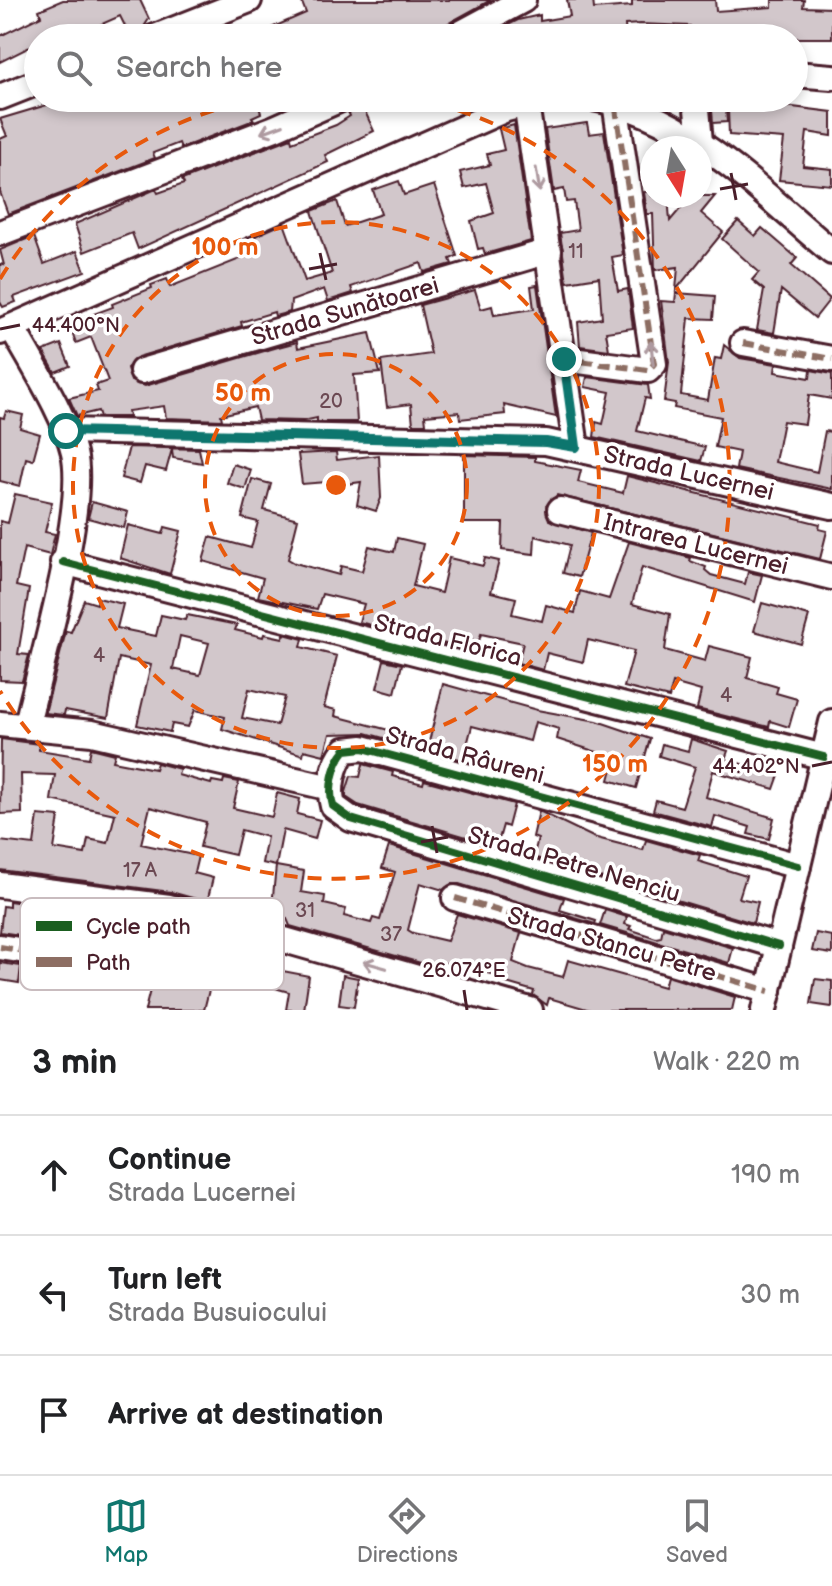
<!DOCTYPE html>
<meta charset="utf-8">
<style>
body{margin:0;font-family:"Balsamiq Sans",sans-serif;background:#f2f2f2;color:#202124}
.compass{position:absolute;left:640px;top:136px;width:72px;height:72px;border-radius:50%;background:#fff;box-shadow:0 4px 12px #0003;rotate:169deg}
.stop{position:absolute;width:24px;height:24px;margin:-18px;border:6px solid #0f766e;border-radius:50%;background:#fff}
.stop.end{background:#0f766e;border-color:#fff;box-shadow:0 2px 8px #0008}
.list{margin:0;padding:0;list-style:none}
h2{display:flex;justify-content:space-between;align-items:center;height:104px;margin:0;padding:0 32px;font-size:34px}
h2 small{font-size:26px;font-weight:400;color:#757577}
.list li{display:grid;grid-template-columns:52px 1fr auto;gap:24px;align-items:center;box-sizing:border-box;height:120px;padding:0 32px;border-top:2px solid #e0e0e0}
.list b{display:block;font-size:30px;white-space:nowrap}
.list p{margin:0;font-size:26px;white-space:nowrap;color:#757577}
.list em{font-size:26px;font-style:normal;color:#757577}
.icon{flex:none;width:44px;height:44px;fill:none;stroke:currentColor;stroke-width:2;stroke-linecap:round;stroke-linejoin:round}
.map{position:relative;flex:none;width:832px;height:1010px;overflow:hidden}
.search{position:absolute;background:#fff;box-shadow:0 4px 12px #0003;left:24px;right:24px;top:24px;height:88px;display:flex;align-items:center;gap:20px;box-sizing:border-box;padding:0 28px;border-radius:44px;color:#757577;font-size:30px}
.sheet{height:464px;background:#fff}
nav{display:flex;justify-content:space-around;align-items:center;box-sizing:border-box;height:112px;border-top:2px solid #e0e0e0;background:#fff;font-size:22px;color:#757577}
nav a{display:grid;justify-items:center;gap:4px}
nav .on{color:#0f766e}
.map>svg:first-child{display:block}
.building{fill:#d2c7cb;stroke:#4a1f2b;stroke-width:2;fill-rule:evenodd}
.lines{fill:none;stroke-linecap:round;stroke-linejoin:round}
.minor-casing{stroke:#4a1f2b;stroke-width:30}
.minor{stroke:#fff;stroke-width:24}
.quiet{stroke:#8d6e63;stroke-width:6;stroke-dasharray:12 6;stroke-linecap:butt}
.cycleway-casing{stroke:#fff;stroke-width:13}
.cycleway{stroke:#1b5e20;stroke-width:8}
.oneway{stroke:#ae9aa0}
.route{stroke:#0f766e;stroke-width:10}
.ticks{fill:none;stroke:#4a1f2b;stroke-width:3}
.ring{fill:none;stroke:#e8590c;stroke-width:4;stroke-dasharray:14 10}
.labels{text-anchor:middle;stroke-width:7;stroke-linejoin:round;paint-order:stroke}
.number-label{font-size:20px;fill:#6c4953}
.street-label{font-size:24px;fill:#4a1f2b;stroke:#fff}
.key{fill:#fff;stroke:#c9bcbf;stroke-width:2}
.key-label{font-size:22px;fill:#4a1f2b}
.ticks-label{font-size:20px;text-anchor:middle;fill:#4a1f2b;stroke:#fff;stroke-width:7;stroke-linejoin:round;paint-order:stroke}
.centre{fill:#e8590c;stroke:#fff;stroke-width:4}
.ring-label{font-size:24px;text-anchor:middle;font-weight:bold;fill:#e8590c;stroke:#fff;stroke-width:7;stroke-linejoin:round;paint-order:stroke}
</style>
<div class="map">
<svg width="832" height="1010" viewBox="0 0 832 1010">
<rect width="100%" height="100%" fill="#fff"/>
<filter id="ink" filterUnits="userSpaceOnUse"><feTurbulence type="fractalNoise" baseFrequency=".0125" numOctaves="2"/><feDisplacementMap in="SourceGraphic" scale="16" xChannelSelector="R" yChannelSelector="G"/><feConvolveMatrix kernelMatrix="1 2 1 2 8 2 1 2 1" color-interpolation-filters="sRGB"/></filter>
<g filter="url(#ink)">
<g class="building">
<polygon points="63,0 140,0 149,19 139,34 131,38 120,16 95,27 99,38 38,38 38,43 0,62 0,36 41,16 39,10"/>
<polygon points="301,0 491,0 429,34 431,38 337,38 333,27 304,38 248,38 306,13"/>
<polygon points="567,0 593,0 594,9 632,6 632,0 715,0 716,11 772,7 772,0 804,0 803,7 832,8 832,38 708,38 707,30 690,30 690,26 640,24 625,25 626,38 502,38 500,29 518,20 540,15 540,21 570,16"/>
<polygon points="48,98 256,98 261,113 252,117 254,120 181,148 179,143 153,153 155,158 8,214 0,192 0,139 7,136 0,119 50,104"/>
<polygon points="711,98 725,98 727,122 713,123"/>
<polygon points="753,100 785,100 785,106 832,112 832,136 807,132 803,166 832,169 832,185 779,180 784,139 729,135 728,110 753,109"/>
<polygon points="362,105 374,131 325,155 328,162 138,249 132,233 84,252 75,224 156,189 158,193 184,184 182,180 286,140 291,138 292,142 336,125 350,116 348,112"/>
<polygon points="587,123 589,134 604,132 623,255 612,257 618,291 628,289 633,328 606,332 609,350 580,346 578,322 602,318 599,277 567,282 560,233 578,230 574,201 566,202 564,189 554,191 545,129"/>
<polygon points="514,125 531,241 485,254 483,248 478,249 471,221 494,213 486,183 464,188 460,172 490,165 487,154 504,150 499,129"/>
<polygon points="399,181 404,195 434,185 457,256 450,259 452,264 424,272 421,263 351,287 353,293 328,301 324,289 291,301 290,312 275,316 274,312 241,322 242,326 138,357 127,368 131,381 145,386 278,347 297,342 298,348 370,333 380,373 354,375 357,422 317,422 317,418 303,421 258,420 255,407 221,415 222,420 166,418 164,406 128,411 129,417 100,417 98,411 77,416 69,398 98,391 96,385 108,381 91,337 76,343 69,323 113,307 112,304 152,288 151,285 167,279 170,287 260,251 255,236 284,223 305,281 332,273 312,211 337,201 345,226 381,214 373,190"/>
<polygon points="652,191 652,196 668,196 670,221 691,196 715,196 701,213 723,232 676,290 678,267 655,270 653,214 647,214 644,192"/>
<polygon points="738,221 755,236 762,228 797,258 791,265 830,299 815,318 781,290 774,333 757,330 764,290 752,280 759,272 722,239"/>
<polygon points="34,236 44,264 77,251 85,271 14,297 16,302 3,307 0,302 0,264 4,265 0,250"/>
<polygon points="537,285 556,417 504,405 505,414 460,419 459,412 425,415 426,424 413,424 411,404 387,407 381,361 431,354 420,305 475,290 481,309 492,306 494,315 534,309 531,286"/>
<polygon points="676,293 715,296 713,319 689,318 681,395 708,400 715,358 721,359 724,345 740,358 776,364 775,372 810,378 811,370 832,374 832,399 809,395 805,424 783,421 775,462 817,472 825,431 832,432 832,489 736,469 739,452 715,447 721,417 674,408 675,403 664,401 669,362 661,301 675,302"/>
<polygon points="61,344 70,366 55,372 43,351"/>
<polygon points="587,377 648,385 650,399 645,398 637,431 705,447 701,461 594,437 596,422 603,424 610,392 585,387"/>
<polygon points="6,411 23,415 20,428 40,434 33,460 26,458 20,486 0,481 0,417 4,418"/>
<polygon points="129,447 199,449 202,463 173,458 172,449 166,471 145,466 140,483 121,478"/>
<polygon points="336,452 337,460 379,455 381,498 376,511 357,505 361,482 326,487 326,482 302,484 298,454"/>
<polygon points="464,455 535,457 535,461 581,470 578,482 623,493 627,476 820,524 819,529 827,531 820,559 557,495 546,506 549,520 591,533 579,577 563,573 570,545 535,536 534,554 502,550 503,523 464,523"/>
<polygon points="233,464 251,470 245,489 227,483"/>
<polygon points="252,479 271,484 264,510 298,519 288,559 295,563 339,575 341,566 362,571 369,546 394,552 397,538 423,544 413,586 441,593 449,558 483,566 485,558 499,561 491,592 516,598 512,614 542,621 546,605 575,613 580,591 609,599 629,542 691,558 690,561 706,567 705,570 711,575 745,584 748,572 762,575 755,602 642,567 632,604 670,614 665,650 705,661 709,646 752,657 747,678 778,687 776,693 797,699 789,727 770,721 769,727 697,709 701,691 673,683 669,698 624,687 634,651 588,640 583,662 547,653 543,670 518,663 523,643 481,634 479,641 453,635 450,645 359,622 364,604 322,594 317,609 258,597 263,578 203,561 210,537 251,548 258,522 242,518"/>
<polygon points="15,494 52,502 45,532 55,534 50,555 24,548 16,586 29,589 18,654 29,655 22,681 0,680 0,521 8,523"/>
<polygon points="92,502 128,512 124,528 88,518"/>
<polygon points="128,525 163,534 165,527 181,531 170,574 120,558"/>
<path d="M98,598L123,604L117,628L156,636L161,615L185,620L187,615L237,625L235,630L263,637L264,634L283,638L284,634L303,639L301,647L337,656L324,707L336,710L335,716L404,734L401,743L366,733L330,734L324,755L304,750L303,755L222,729L225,717L195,710L188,727L172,724L170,732L137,725L151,665L119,658L108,718L65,710L64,715L45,713L66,631L71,632L84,600L97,604ZM180,636L209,643L200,675L173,669ZM249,689L285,697L277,725L242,718Z"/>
<polygon points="762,603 809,616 801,644 754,631"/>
<polygon points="384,660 402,664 395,693 377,688"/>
<polygon points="443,684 537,710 597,721 650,739 636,788 609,780 615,758 557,739 559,729 535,722 530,741 472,726 463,760 427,750"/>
<polygon points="1,739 39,744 39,750 89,758 91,748 115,754 113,761 155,769 157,763 180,769 178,775 211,784 212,781 223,783 224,779 239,782 233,808 272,817 277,793 300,799 297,814 320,820 315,839 283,830 276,866 262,863 267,837 241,830 235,855 200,847 206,822 150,807 141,844 198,856 194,873 213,878 207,902 171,892 0,870 0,841 34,845 38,815 59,817 54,849 85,854 88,839 108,843 115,814 51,800 55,775 21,774 22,813 0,814"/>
<polygon points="691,739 728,751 725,759 779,775 774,789 713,771 706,797 774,818 769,839 748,834 750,827 715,816 712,827 653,811 656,800 682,807 695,767 659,756 662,744 688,751"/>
<polygon points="363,764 393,772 392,776 423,784 424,780 514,804 508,827 503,825 497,846 358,805 346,797 346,792 351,776 360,777"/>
<polygon points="539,811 593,837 643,850 646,840 700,855 698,861 746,876 739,898 758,902 753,923 533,857 538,839 533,837"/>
<polygon points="389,846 564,898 560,910 596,921 595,924 459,884 451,884 443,890 420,883 408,930 413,933 447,941 457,914 521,933 513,962 528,968 563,977 568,960 664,987 667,976 735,997 732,1010 590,1010 549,998 547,1005 533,995 534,991 503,982 504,977 436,961 435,967 290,926 287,919 271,916 276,866 304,871 301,892 325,896 324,904 346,909 344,916 371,923 373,918 380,920 395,872 382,868"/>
<polygon points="9,901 51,907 47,939 0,932 3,906 9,907"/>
<polygon points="605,910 627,917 625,924 631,926 629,929 656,938 661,937 663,927 733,948 729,963 600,925"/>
<polygon points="144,919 182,930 171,977 210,986 204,1010 145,1010 157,962 87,945 89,932 134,938 135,933 141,934"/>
<polygon points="816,933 832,936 832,954 812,951"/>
<polygon points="254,948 270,952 267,968 309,976 304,1010 286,1010 289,992 246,980"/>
<polygon points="0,963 21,966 19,983 0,980"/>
<polygon points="343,975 358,978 354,1007 339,1005"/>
<polygon points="815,979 832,981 832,1007 811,1004"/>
</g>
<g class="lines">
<g class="minor-casing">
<g id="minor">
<polyline points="153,38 249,0"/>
<polyline points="452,38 523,0"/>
<polyline points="794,74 832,77"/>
<polyline points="0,97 38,82"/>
<path d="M593,98C690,116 759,191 832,252"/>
<polyline points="696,98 700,142"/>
<polyline points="526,103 576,447"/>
<polyline points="0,233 275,128 343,98"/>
<path d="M12,327C32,364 65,414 74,453C87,508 41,663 27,724"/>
<polyline points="0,332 506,109 549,98"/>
<polyline points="743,343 832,359"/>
<polyline points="564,359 648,370 654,364 615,102"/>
<polyline points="142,371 549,251"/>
<polyline points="66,431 546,442 832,506"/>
<polyline points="560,510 832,577"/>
<polyline points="63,562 824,757"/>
<polyline points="0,724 92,733 331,788"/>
<polyline points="0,885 169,907 530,1010"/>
<polyline points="455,898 769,991"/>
<path d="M779,946L351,819L333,806C328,789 333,764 345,750L363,748L798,866"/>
<polyline points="0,947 121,966"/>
<polyline points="764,1010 832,722"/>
</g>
</g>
<use href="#minor" class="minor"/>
<g class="quiet">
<polyline points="743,343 832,359"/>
<polyline points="564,359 648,370 654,364 615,102"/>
<polyline points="455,898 769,991"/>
<polyline points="0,947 121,966"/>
</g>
<g class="cycleway-casing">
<g id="cycleway">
<polyline points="63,562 824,757"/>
<path d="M779,946L351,819L333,806C328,789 333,764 345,750L363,748L798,866"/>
</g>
</g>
<use href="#cycleway" class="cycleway"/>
</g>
<defs><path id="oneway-shaft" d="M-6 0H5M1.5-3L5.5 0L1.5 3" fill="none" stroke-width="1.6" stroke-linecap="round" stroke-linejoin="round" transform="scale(2)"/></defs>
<g class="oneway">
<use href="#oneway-shaft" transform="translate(272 129) rotate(159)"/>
<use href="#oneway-shaft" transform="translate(538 180) rotate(81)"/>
<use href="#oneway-shaft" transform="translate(652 353) rotate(-96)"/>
<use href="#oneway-shaft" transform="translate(375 965) rotate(-164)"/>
</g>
</g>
<g class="lines" filter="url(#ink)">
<polyline class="route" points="66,431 546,442 576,447 564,359"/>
</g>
<path class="ticks" d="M731,173L736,200M720,189L748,184M320,253L326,280M309,269L337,264M0,329L20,325M812,766L832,762M432,826L437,853M421,842L448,837M464,990L467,1010"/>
<g class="ring">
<circle cx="336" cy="485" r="131"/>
<circle cx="336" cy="485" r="263"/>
<path d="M0 279A394 394 0 0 1 261 98M411 98A394 394 0 1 1 0 691"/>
</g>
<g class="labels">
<g class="number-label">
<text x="576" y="258">11</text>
<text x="331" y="408">20</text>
<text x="99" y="662">4</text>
<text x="726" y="702">4</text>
<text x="140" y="877">17 A</text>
<text x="305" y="917">31</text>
<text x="391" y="941">37</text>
</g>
<g class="street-label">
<text transform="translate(345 311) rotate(-16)" y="8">Strada Sunătoarei</text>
<text transform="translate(689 473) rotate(13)" y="8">Strada Lucernei</text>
<text transform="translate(696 544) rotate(14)" y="8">Intrarea Lucernei</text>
<text transform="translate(448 640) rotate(14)" y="8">Strada Florica</text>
<text transform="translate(465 755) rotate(15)" y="8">Strada Râureni</text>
<text transform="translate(574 864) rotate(16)" y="8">Strada Petre Nenciu</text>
<text transform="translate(612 944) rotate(16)" y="8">Strada Stancu Petre</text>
</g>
</g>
<rect x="20" y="898" width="264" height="92" rx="12" class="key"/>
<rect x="36" y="921" width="36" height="10" fill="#1b5e20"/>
<rect x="36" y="957" width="36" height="10" fill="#8d6e63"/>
<g class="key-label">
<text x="86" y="934">Cycle path</text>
<text x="86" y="970">Path</text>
</g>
<g class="ticks-label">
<text x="76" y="332">44.400°N</text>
<text x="756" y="773">44.402°N</text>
<text x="464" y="977">26.074°E</text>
</g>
<circle cx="336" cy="485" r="12" class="centre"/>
<g class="ring-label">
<text x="225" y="255">100 m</text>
<text x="243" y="401">50 m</text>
<text x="615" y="772">150 m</text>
</g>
</svg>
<svg class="compass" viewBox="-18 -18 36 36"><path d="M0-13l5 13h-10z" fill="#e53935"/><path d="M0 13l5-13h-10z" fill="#757577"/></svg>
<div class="stop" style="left:66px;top:431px"></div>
<div class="stop end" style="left:564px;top:359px"></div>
<div class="search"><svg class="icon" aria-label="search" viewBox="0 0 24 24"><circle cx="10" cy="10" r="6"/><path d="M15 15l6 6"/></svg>Search here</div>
</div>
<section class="sheet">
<h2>3 min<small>Walk · 220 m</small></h2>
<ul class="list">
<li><svg class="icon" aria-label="ahead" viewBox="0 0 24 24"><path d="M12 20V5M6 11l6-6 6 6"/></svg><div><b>Continue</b><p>Strada Lucernei</p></div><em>190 m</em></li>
<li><svg class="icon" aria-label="left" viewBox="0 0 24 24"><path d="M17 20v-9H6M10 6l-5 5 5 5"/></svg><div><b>Turn left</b><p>Strada Busuiocului</p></div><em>30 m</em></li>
<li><svg class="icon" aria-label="arrive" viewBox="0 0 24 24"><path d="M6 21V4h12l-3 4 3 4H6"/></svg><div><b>Arrive at destination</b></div></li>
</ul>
</section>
<nav>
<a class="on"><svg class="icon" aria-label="map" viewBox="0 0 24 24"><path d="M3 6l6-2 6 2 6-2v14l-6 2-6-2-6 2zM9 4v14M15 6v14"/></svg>Map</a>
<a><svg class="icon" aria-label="directions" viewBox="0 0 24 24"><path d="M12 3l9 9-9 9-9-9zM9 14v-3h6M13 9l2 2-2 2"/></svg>Directions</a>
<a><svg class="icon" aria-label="saved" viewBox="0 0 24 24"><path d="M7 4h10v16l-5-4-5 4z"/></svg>Saved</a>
</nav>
